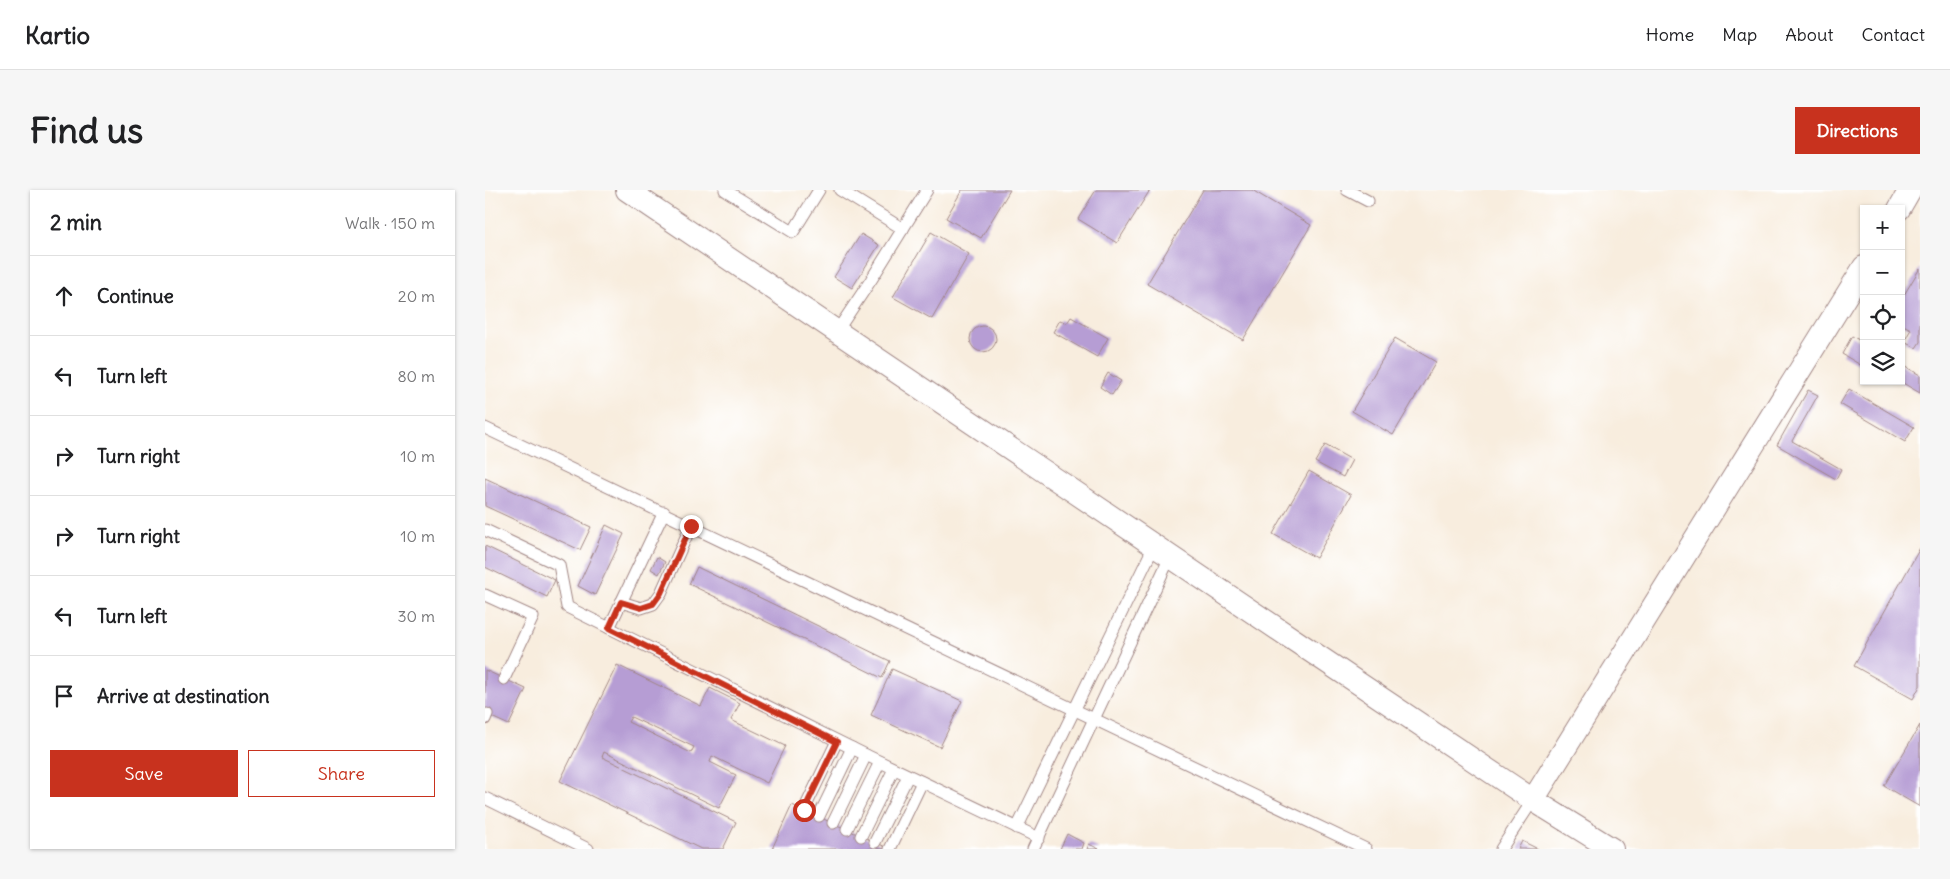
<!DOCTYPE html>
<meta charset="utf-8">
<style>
body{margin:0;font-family:Delius,sans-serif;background:#f6f6f6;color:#202124}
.controls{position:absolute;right:15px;top:15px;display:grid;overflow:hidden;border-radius:0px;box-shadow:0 1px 4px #0004}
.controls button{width:45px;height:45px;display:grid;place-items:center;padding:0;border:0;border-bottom:1px solid #e0e0e0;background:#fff;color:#202124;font:25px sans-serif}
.stop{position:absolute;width:15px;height:15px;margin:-11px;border:4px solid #c8321e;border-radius:50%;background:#fff}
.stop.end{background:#c8321e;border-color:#fff;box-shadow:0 1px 5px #0008}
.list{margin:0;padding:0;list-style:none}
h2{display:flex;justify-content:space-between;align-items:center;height:65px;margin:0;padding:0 20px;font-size:21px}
h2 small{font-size:16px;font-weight:400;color:#757577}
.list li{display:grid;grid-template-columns:32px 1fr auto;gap:15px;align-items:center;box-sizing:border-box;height:80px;padding:0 20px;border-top:1px solid #e0e0e0}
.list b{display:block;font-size:19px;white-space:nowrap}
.list em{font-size:16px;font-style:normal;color:#757577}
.actions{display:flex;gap:10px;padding:15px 20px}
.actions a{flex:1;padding:11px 0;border:1px solid #c8321e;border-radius:0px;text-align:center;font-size:18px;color:#c8321e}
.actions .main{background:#c8321e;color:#fff}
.icon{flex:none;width:28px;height:28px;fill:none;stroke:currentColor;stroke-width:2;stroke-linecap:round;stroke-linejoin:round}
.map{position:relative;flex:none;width:1435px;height:659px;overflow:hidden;border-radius:0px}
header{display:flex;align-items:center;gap:30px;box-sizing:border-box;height:70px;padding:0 25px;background:#fff;border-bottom:1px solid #e0e0e0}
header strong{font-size:24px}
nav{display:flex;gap:28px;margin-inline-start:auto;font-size:18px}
.intro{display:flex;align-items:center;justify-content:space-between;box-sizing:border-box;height:120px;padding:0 30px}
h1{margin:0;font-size:35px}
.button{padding:12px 22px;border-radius:0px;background:#c8321e;color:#fff;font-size:18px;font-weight:700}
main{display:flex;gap:30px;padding:0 30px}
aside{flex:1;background:#fff;border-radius:0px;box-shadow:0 1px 4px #0004}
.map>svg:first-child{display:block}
.building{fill:#b69dd4;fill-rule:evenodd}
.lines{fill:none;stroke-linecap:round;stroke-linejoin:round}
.lane-casing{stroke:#a18684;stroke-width:13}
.street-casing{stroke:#a18684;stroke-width:24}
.lane{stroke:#fff;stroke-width:11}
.street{stroke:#fff;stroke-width:22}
.route{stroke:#c8321e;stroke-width:6}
</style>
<header>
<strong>Kartio</strong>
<nav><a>Home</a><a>Map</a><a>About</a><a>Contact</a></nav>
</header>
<div class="intro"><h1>Find us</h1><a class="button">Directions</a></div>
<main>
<aside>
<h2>2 min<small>Walk · 150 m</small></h2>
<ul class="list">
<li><svg class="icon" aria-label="ahead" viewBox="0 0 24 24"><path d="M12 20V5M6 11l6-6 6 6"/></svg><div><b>Continue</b></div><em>20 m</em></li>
<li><svg class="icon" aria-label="left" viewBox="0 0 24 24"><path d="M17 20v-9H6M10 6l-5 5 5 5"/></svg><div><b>Turn left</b></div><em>80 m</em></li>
<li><svg class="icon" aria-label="right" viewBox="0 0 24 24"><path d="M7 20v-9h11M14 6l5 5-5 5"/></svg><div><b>Turn right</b></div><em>10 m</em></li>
<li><svg class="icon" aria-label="right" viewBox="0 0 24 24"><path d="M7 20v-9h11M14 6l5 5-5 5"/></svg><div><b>Turn right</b></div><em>10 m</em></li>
<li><svg class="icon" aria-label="left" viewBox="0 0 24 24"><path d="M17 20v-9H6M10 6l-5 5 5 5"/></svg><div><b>Turn left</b></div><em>30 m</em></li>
<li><svg class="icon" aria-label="arrive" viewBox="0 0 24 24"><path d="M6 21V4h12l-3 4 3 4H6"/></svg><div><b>Arrive at destination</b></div></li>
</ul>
<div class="actions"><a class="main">Save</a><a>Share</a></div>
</aside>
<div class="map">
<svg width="1435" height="659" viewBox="0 0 1435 659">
<rect width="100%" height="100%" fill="#fff"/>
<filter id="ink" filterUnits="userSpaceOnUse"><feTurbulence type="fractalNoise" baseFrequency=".02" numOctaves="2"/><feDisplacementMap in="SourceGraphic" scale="10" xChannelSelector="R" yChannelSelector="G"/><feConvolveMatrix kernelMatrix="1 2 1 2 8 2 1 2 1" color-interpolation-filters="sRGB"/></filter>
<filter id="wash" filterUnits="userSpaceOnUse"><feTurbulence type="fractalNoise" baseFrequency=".0096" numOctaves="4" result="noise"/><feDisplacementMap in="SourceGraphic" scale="20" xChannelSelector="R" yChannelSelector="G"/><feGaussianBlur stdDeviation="1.12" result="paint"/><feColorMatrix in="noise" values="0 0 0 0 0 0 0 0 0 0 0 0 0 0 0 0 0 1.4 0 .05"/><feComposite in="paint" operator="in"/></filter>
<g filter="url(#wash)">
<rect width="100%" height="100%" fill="#f8edde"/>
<g id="blocks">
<g class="building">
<polygon points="477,0 525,0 496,48 461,28"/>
<polygon points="611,0 665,0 632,53 593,29"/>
<polygon points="718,0 767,0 826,35 758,150 662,94"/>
<polygon points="446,42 484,64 447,129 408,107"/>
<polygon points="376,44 394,55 367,98 349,87"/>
<polygon points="1435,78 1435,152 1431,158 1419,152 1426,139 1416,134 1416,110"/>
<polygon points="586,127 623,148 612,167 568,142 575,130 582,133"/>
<circle cx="498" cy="149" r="13"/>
<polygon points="1367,146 1379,153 1379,177 1357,164"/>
<polygon points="910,148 951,172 908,245 867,221"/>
<polygon points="1416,174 1435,185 1435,203 1416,192"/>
<polygon points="623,183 636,191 627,205 615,197"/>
<polygon points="1364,199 1429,237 1420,252 1355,214"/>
<polygon points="1323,200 1333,205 1307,251 1356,279 1351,289 1292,255"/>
<polygon points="840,255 867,270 858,287 830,272"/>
<polygon points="824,281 866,305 831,368 788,344"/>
<polygon points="0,288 106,337 95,360 0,316"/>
<polygon points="121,335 139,344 110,405 93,396"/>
<polygon points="0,356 70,390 62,407 0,377"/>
<polygon points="1435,358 1435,496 1428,509 1369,476"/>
<polygon points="172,367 180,372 174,384 166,379"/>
<polygon points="212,377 405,471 397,488 204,394"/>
<path d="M132,475L216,516L225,498L255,513L246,530L300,556L282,593L227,566L225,572L251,585L234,618L119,562L117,567L251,632L238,659H216L75,591ZM146,527L209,557L206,563L143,532Z"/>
<polygon points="407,479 477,511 455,557 386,525"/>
<polygon points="0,480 41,499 24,535 0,524"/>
<polygon points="1435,535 1435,617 1399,596"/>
<polygon points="307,615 390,652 405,659 287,659"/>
<polygon points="582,644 599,653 597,659 575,659"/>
<polygon points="1037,651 1053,659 1033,659"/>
<polygon points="604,654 614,659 602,659"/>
</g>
</g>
</g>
<g filter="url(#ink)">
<use href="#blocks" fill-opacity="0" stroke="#a18684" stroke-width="1"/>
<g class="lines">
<g class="lane-casing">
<g id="lane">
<polyline points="240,0 308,42 334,0"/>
<polyline points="355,0 418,39"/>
<polyline points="862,0 883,11"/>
<polyline points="352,141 386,90 442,0"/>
<polyline points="0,238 881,659"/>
<polyline points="0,340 74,375 82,417 381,565 554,648"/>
<polyline points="0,405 48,427 19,489"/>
<polyline points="136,412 156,418 168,414 176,403 206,336"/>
<polyline points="124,438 179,322"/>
<polyline points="0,529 2,524"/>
<polyline points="0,608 103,659"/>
<polyline points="319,620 352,551"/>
<polyline points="334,626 367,558"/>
<polyline points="348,633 381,565"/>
<polyline points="532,638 669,356"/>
<polyline points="362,639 395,572"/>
<polyline points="376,646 409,579"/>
<polyline points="390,652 423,586"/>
<polyline points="405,659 437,592"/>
<polyline points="548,659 685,367"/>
<polyline points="1016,659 1048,610"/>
</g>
</g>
<g class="street-casing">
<g id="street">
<polyline points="142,0 815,454 1048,610 1127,659"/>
<polyline points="1414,19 1425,0"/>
<polyline points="1048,610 1379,77"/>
</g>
</g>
<use href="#lane" class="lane"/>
<use href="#street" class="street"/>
</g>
</g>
<g class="lines" filter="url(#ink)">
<polyline class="route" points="206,336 176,403 168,414 156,418 136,412 124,438 352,552 319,620"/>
</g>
</svg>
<div class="controls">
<button>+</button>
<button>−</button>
<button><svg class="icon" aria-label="locate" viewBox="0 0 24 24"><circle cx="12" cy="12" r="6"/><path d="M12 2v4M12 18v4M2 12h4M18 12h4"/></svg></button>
<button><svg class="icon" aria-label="layers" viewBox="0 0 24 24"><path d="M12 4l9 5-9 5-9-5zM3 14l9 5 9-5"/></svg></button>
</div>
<div class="stop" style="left:319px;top:620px"></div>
<div class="stop end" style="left:206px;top:336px"></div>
</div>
</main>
